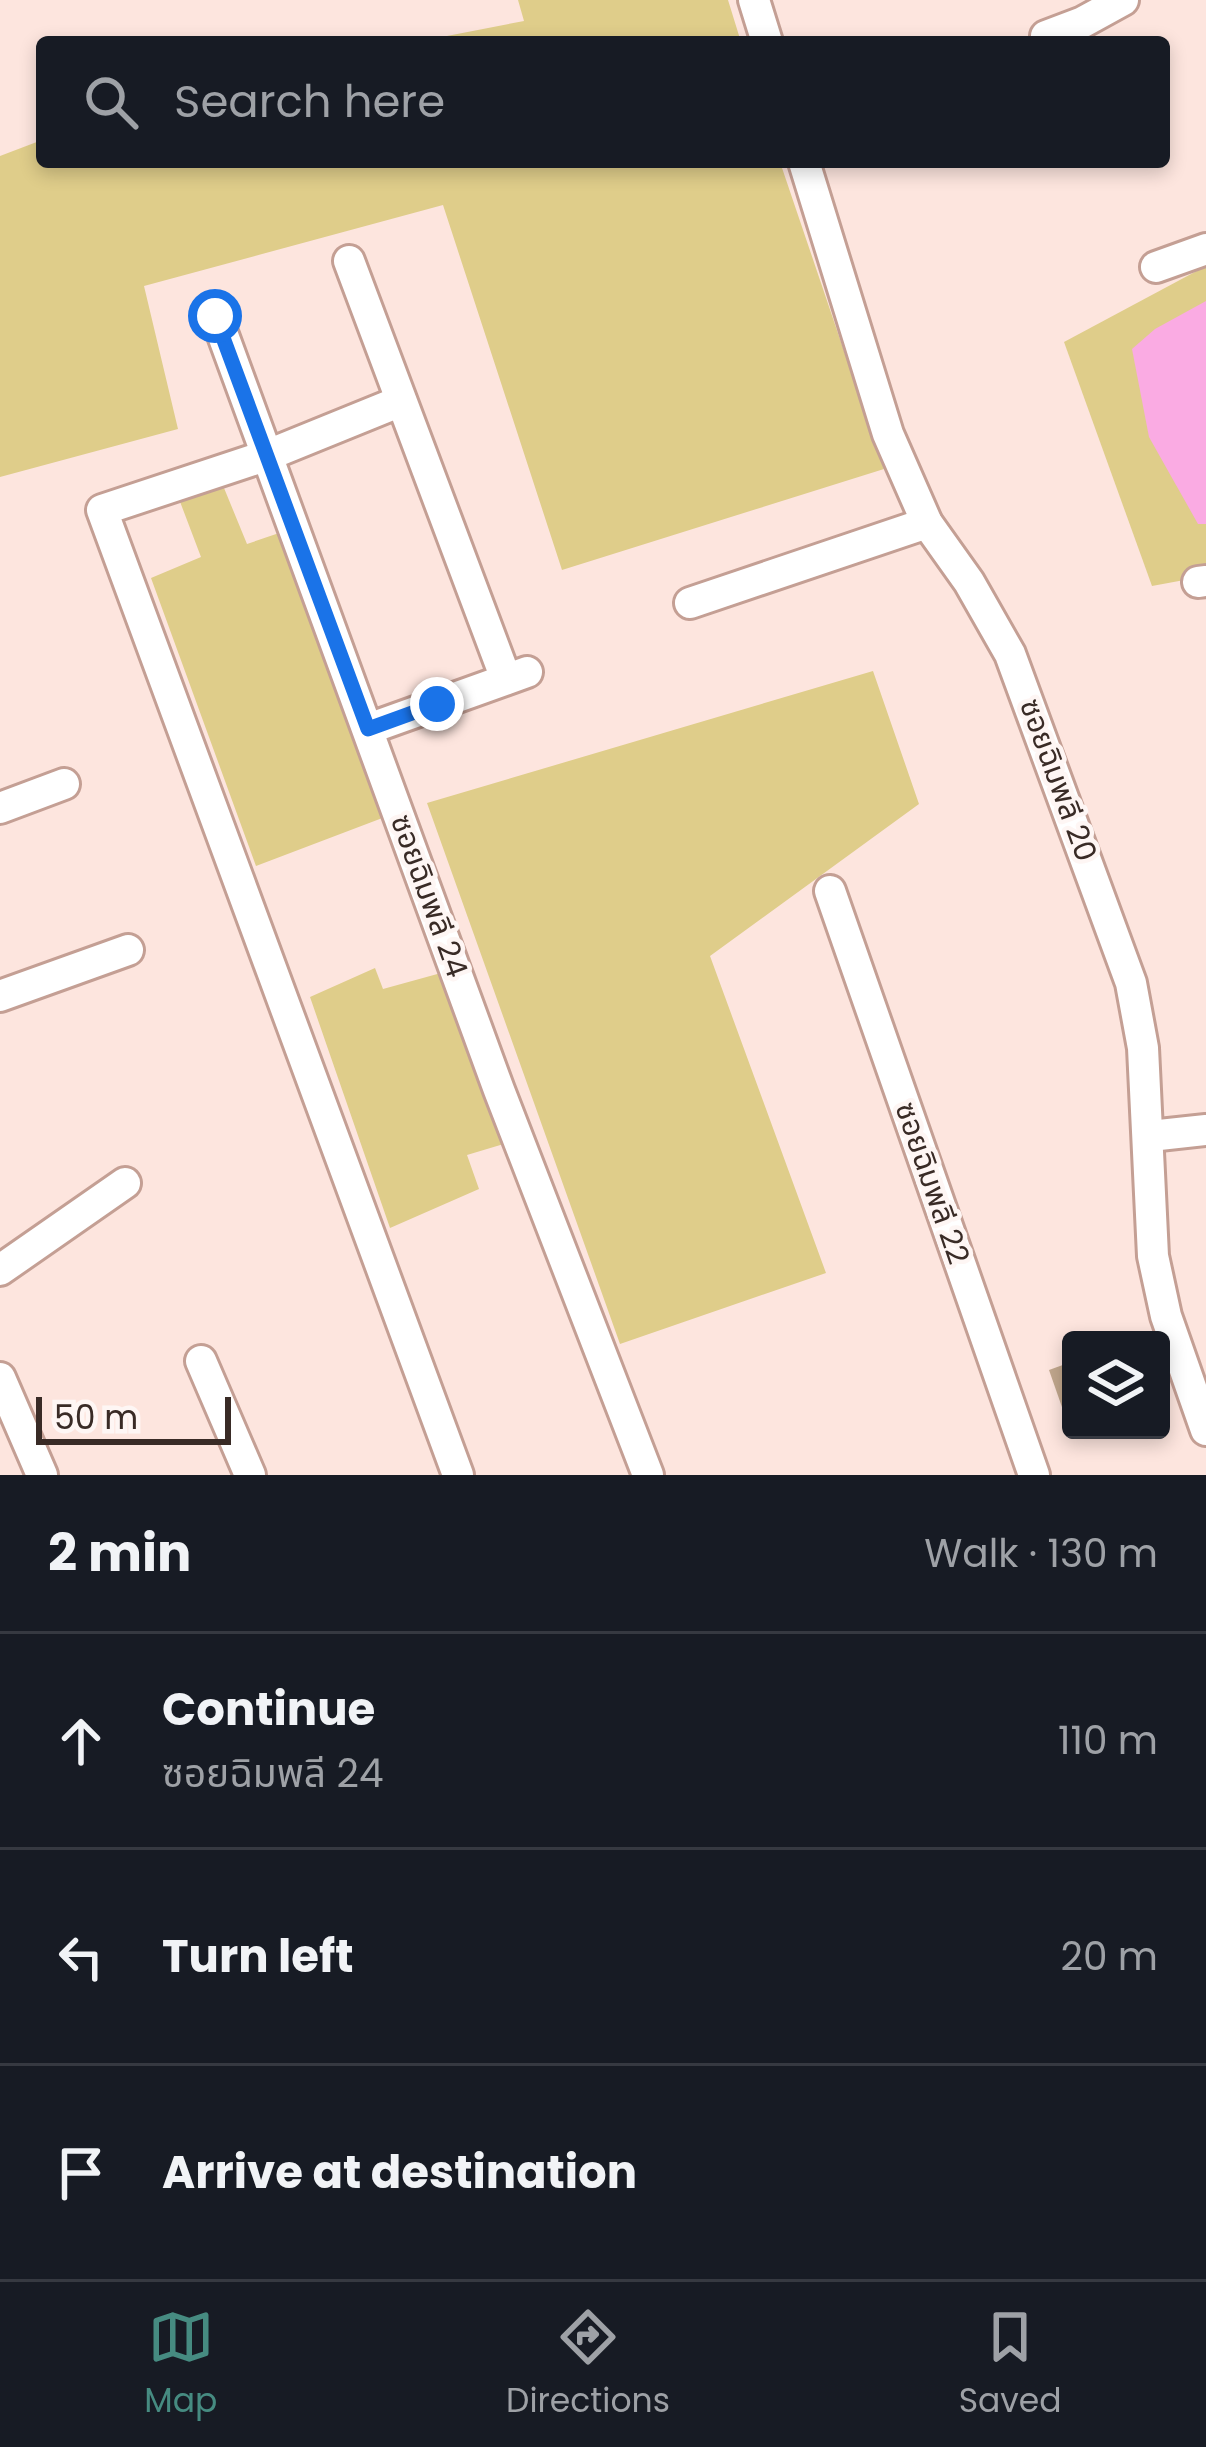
<!DOCTYPE html>
<meta charset="utf-8">
<style>
body{margin:0;font-family:Poppins,"Noto Sans Thai",sans-serif;background:#20242c;color:#f1f3f6}
.controls{position:absolute;right:36px;bottom:36px;display:grid;overflow:hidden;border-radius:12px;box-shadow:0 6px 18px #0003}
.controls button{width:108px;height:108px;display:grid;place-items:center;padding:0;border:0;border-bottom:3px solid #363941;background:#171b24;color:#f1f3f6;font:60px sans-serif}
.scale{position:absolute;left:36px;bottom:30px;width:195px;box-sizing:border-box;padding-left:12px;border:6px solid #392b26;border-top:0;font-size:33px;line-height:42px;white-space:nowrap;color:#392b26;-webkit-text-stroke:9px #fef6f4;paint-order:stroke}
.stop{position:absolute;width:36px;height:36px;margin:-27px;border:9px solid #1a73e8;border-radius:50%;background:#fff}
.stop.end{background:#1a73e8;border-color:#fff;box-shadow:0 3px 12px #0008}
.list{margin:0;padding:0;list-style:none}
h2{display:flex;justify-content:space-between;align-items:center;height:156px;margin:0;padding:0 48px;font-size:51px}
h2 small{font-size:39px;font-weight:400;color:#9ea1a6}
.list li{display:grid;grid-template-columns:78px 1fr auto;gap:36px;align-items:center;box-sizing:border-box;height:216px;padding:0 48px;border-top:3px solid #363941}
.list b{display:block;font-size:45px;white-space:nowrap}
.list p{margin:0;font-size:39px;white-space:nowrap;color:#9ea1a6}
.list em{font-size:39px;font-style:normal;color:#9ea1a6}
.icon{flex:none;width:66px;height:66px;fill:none;stroke:currentColor;stroke-width:2;stroke-linecap:round;stroke-linejoin:round}
.map{position:relative;flex:none;width:1206px;height:1475px;overflow:hidden}
.search{position:absolute;background:#171b24;box-shadow:0 6px 18px #0003;left:36px;right:36px;top:36px;height:132px;display:flex;align-items:center;gap:30px;box-sizing:border-box;padding:0 42px;border-radius:12px;color:#9ea1a6;font-size:45px}
.sheet{height:804px;background:#171b24}
nav{display:flex;justify-content:space-around;align-items:center;box-sizing:border-box;height:168px;border-top:3px solid #363941;background:#171b24;font-size:33px;color:#9ea1a6}
nav a{display:grid;justify-items:center;gap:6px}
nav .on{color:#468b81}
.map>svg:first-child{display:block}
.green{fill:#dfcd8a}
.water{fill:#faabe3}
.building{fill:#c1a78d}
.lines{fill:none;stroke-linecap:round;stroke-linejoin:round}
.minor-casing{stroke:#c49f94;stroke-width:36}
.minor{stroke:#fff;stroke-width:30}
.route{stroke:#1a73e8;stroke-width:15}
.labels{text-anchor:middle;stroke-width:9;stroke-linejoin:round;paint-order:stroke}
.street-label{font-size:30px;fill:#392b26;stroke:#fef6f4}
</style>
<div class="map">
<svg width="1206" height="1475" viewBox="0 0 1206 1475">
<rect width="100%" height="100%" fill="#fde5de"/>
<g class="green">
<polygon points="518,0 728,0 741,42 416,42 524,21"/>
<polygon points="42,140 42,162 780,162 884,469 562,570 443,205 144,286 178,429 0,477 0,156"/>
<polygon points="1206,266 1206,576 1152,586 1064,342"/>
<polygon points="224,488 247,544 285,531 385,817 256,866 151,578 201,557 179,499"/>
<polygon points="873,671 919,804 710,956 826,1273 620,1344 427,803"/>
<polygon points="375,968 383,989 441,973 507,1143 467,1155 479,1189 390,1228 310,997"/>
</g>
<polygon class="water" points="1206,301 1206,524 1198,524 1149,437 1132,349 1155,329"/>
<polygon class="building" points="1071,1362 1071,1430 1070,1430 1049,1370"/>
<g class="lines">
<g class="minor-casing">
<g id="minor">
<polyline points="754,0 767,42"/>
<polyline points="1046,36 1083,22 1123,0"/>
<polyline points="804,162 888,434 927,523 969,582 1010,654 1131,983 1143,1048 1153,1256 1166,1316 1206,1430"/>
<polyline points="349,261 506,679"/>
<polyline points="1156,267 1206,249"/>
<polyline points="216,316 499,1090 648,1475"/>
<polyline points="401,401 268,455 102,510 458,1475"/>
<polyline points="1198,582 1206,581"/>
<polyline points="690,603 927,523"/>
<polyline points="368,729 527,672"/>
<polyline points="0,808 64,784"/>
<polyline points="830,891 1034,1475"/>
<polyline points="0,996 128,950"/>
<polyline points="1150,1136 1206,1130"/>
<polyline points="0,1270 125,1183"/>
<polyline points="201,1361 250,1475"/>
<polyline points="0,1378 42,1475"/>
</g>
</g>
<use href="#minor" class="minor"/>
</g>
<g class="lines">
<polyline class="route" points="215,316 368,729 437,704"/>
</g>
<g class="labels">
<g class="street-label">
<text transform="translate(1058 780) rotate(70)" y="10">ซอยฉิมพลี 20</text>
<text transform="translate(429 896) rotate(70)" y="10">ซอยฉิมพลี 24</text>
<text transform="translate(932 1183) rotate(71)" y="10">ซอยฉิมพลี 22</text>
</g>
</g>
</svg>
<div class="controls">
<button><svg class="icon" aria-label="layers" viewBox="0 0 24 24"><path d="M12 4l9 5-9 5-9-5zM3 14l9 5 9-5"/></svg></button>
</div>
<div class="scale">50 m</div>
<div class="stop" style="left:215px;top:316px"></div>
<div class="stop end" style="left:437px;top:704px"></div>
<div class="search"><svg class="icon" aria-label="search" viewBox="0 0 24 24"><circle cx="10" cy="10" r="6"/><path d="M15 15l6 6"/></svg>Search here</div>
</div>
<section class="sheet">
<h2>2 min<small>Walk · 130 m</small></h2>
<ul class="list">
<li><svg class="icon" aria-label="ahead" viewBox="0 0 24 24"><path d="M12 20V5M6 11l6-6 6 6"/></svg><div><b>Continue</b><p>ซอยฉิมพลี 24</p></div><em>110 m</em></li>
<li><svg class="icon" aria-label="left" viewBox="0 0 24 24"><path d="M17 20v-9H6M10 6l-5 5 5 5"/></svg><div><b>Turn left</b></div><em>20 m</em></li>
<li><svg class="icon" aria-label="arrive" viewBox="0 0 24 24"><path d="M6 21V4h12l-3 4 3 4H6"/></svg><div><b>Arrive at destination</b></div></li>
</ul>
</section>
<nav>
<a class="on"><svg class="icon" aria-label="map" viewBox="0 0 24 24"><path d="M3 6l6-2 6 2 6-2v14l-6 2-6-2-6 2zM9 4v14M15 6v14"/></svg>Map</a>
<a><svg class="icon" aria-label="directions" viewBox="0 0 24 24"><path d="M12 3l9 9-9 9-9-9zM9 14v-3h6M13 9l2 2-2 2"/></svg>Directions</a>
<a><svg class="icon" aria-label="saved" viewBox="0 0 24 24"><path d="M7 4h10v16l-5-4-5 4z"/></svg>Saved</a>
</nav>
